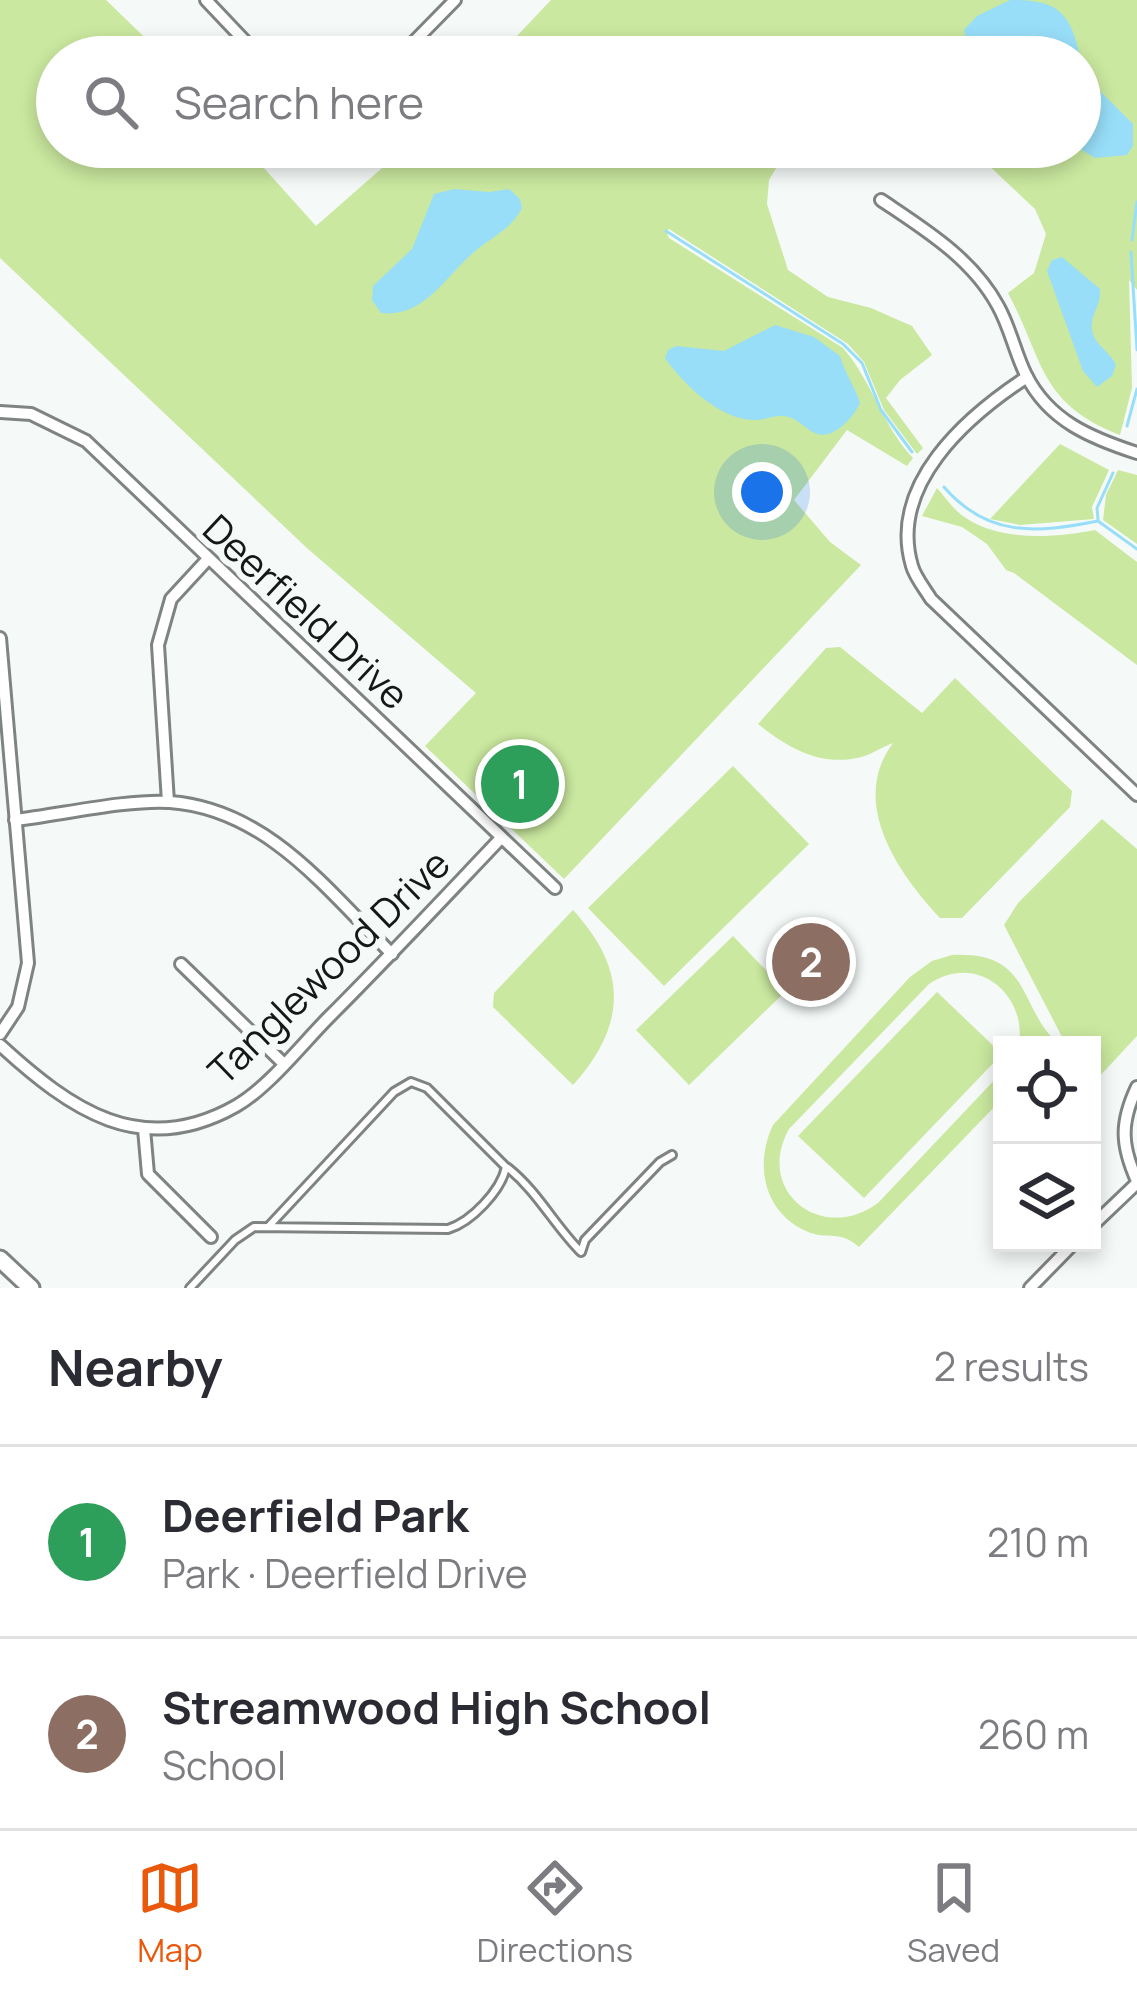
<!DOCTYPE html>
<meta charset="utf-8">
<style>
body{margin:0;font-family:Manrope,sans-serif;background:#f2f2f3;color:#2b2b33}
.controls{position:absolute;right:36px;bottom:36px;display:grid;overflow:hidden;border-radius:0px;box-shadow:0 6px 18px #0003}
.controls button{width:108px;height:108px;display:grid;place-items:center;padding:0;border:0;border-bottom:3px solid #e1e1e2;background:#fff;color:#2b2b33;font:60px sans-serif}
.you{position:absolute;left:762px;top:492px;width:42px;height:42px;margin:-30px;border:9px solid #fff;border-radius:50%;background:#1a73e8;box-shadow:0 0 0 18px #1a73e833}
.badge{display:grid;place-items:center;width:78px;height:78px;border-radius:50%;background:#ea580c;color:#fff;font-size:39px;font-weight:700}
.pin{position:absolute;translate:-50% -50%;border:6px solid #fff;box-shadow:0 3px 12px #0006}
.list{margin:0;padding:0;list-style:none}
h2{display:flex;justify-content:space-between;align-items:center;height:156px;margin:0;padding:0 48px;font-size:51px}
h2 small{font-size:39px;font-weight:400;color:#7c7c81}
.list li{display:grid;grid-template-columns:78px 1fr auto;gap:36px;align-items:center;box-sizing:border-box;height:192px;padding:0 48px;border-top:3px solid #e1e1e2}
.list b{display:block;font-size:45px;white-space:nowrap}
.list p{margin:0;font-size:39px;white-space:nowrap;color:#7c7c81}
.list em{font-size:39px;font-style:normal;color:#7c7c81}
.icon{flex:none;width:66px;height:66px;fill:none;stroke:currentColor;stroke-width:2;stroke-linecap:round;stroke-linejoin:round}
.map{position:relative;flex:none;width:1137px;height:1288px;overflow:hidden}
.search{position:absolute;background:#fff;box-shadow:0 6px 18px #0003;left:36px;right:36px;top:36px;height:132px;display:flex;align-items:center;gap:30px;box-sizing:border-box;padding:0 42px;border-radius:66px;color:#7c7c81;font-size:45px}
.sheet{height:540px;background:#fff}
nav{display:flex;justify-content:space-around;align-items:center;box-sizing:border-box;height:168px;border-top:3px solid #e1e1e2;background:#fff;font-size:33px;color:#7c7c81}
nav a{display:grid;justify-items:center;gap:6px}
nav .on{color:#ea580c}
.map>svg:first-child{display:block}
.green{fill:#cae89f}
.water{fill:#98def9}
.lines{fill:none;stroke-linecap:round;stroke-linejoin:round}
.stream{stroke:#98def9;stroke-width:3}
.lane-casing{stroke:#7f8482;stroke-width:12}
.street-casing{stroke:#7f8482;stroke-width:16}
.secondary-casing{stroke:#7f8482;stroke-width:21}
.lane{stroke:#fff;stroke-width:6}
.street{stroke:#fff;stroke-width:10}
.secondary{stroke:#fff;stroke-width:15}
.labels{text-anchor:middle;stroke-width:12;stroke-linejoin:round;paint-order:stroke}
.street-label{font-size:39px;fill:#161817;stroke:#f5faf9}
</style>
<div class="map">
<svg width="1137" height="1288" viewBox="0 0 1137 1288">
<rect width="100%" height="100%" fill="#f5faf9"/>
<g class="green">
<path d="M0,0H106L165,57H57V147H245L316,226L406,147H789L769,180L767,204L788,270L828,297L871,308L912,326L932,355L900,380L886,398L923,448L917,454L884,410L864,362L848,344L669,229L666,231L669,238L843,348C872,381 882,425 913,458L907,466L847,430L794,500L830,542L861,565L564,879L425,746L476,693L308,549L0,258Z"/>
<path d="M551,0H1137V290L1129,280L1132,388L1120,435C1038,403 1044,360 1008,293L1034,273L1046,234L1035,209L969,147H1080V57H497Z"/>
<polygon points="1060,444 1109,470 1092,507 1094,519 1020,525 990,519"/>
<polygon points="1118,470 1137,475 1137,544 1103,520 1106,495"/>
<path d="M937,488C945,497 953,509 963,516C999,542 1054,538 1095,530L1137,562V665L1014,573L1006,570L987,544L962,527L922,516Z"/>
<path d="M840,647L922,713L955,678L1072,791L1070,807L962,918H940C897,872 849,802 893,743C882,747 869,756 857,758C819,766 787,747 758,724L826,648Z"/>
<polygon points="733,766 809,844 664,986 588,908"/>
<polygon points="1102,819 1137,849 1137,1036 1098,1078 1092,1071 1092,1045 1070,1045 1061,1035 1004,925 1018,903"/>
<path d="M573,910C628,970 627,1025 573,1085L493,1007L494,993Z"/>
<polygon points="733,936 786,991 689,1085 636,1030"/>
<path d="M952,955C1031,951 1017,1004 1057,1043L1019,1045C1027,993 976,952 929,984L789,1129C754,1192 823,1244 878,1203L1002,1072V1099L859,1247C839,1229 828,1241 806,1231C764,1212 754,1165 773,1125L910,977L932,961Z"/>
<polygon points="937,992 1002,1054 864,1198 798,1136"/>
</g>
<g class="water">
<path d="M1010,0C1056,0 1070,10 1080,57H1026L967,43L964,30L977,16Z"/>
<polygon points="1080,57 1098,89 1133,124 1133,146 1127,155 1095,158 1077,147 1080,147"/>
<path d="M454,189L489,192L509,189L520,199L522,208C511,230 490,238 473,253C445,277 424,318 381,313L372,300L373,286L412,249L434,194Z"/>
<path d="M1062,257L1100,289C1102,305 1090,314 1092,330C1095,346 1110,351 1116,365L1112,376L1097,387L1083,371L1047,271L1052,260Z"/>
<path d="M775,325L814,337L840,356C845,374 855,386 860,403C854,417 834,439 817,434C806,430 797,417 784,416C775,415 765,420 756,420C721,421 683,384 665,358L668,350L676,346L724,351Z"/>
</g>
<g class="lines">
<g class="stream">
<polyline points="666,231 843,344 862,363 881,410 912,452"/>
<polyline points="1132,240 1137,202"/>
<polyline points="1131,252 1137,350"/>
<polyline points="1127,426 1137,389"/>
<path d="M944,487C988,538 1037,533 1098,521L1137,549"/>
<polyline points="1098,520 1097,508 1113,473"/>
</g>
<g class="lane-casing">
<g id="lane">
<path d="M508,1168C538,1192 554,1225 581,1252L585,1240L660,1162L672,1155"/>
<path d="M190,1288L235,1240L254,1227L448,1229C471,1222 501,1191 506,1167L427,1088L411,1082L394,1092L268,1227"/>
</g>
</g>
<g class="street-casing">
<g id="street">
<polyline points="206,0 260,57"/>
<polyline points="399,57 455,0"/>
<path d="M881,200C924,229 972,258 998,306C1010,327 1015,353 1026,375C1049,421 1091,438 1137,453"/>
<path d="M1027,377C966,417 888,485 912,566C915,577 925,589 931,599L1137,795"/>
<polyline points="0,412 31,414 86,441 555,888"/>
<polyline points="0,638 28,963 18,1007 0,1034"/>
<polyline points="168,802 158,645 171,599 207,560"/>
<path d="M15,820C59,815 129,799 170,802C267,809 327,890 392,954"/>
<polyline points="181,964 283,1063"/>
<path d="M0,1045C70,1109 141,1160 236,1106C268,1088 303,1043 329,1017C388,958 444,898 501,838"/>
<path d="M1137,1087C1120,1123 1121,1145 1137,1181"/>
<polyline points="144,1129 148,1174 211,1237"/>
<polyline points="1092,1226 1137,1183"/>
<polyline points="1030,1288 1074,1243"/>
</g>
</g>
<g class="secondary-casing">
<polyline id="secondary" points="0,1259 31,1288"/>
</g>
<use href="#lane" class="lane"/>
<use href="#street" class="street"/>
<use href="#secondary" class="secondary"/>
</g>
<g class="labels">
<g class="street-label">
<text transform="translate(306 612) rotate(43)" y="14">Deerfield Drive</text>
<text transform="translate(329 967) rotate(-44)" y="14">Tanglewood Drive</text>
</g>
</g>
</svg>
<div class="controls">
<button><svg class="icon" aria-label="locate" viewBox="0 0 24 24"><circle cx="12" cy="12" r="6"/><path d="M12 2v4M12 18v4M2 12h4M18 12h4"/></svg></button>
<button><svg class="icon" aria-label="layers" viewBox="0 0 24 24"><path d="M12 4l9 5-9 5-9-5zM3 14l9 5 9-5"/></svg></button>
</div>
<div class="you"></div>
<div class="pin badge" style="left:520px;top:784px;background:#2e9e5b">1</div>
<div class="pin badge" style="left:811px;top:962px;background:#8d6e63">2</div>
<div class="search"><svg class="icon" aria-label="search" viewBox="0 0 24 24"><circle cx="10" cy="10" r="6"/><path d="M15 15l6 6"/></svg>Search here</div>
</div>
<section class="sheet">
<h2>Nearby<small>2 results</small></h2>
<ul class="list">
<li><span class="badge" style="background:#2e9e5b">1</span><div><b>Deerfield Park</b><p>Park · Deerfield Drive</p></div><em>210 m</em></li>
<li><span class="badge" style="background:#8d6e63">2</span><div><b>Streamwood High School</b><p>School</p></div><em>260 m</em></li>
</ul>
</section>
<nav>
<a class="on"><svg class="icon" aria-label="map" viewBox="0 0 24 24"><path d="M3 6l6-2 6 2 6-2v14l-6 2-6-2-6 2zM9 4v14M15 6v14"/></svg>Map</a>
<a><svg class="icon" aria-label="directions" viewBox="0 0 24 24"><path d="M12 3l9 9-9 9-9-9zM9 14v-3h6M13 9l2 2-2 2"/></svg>Directions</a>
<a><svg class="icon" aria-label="saved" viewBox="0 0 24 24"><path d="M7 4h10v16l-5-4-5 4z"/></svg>Saved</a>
</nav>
